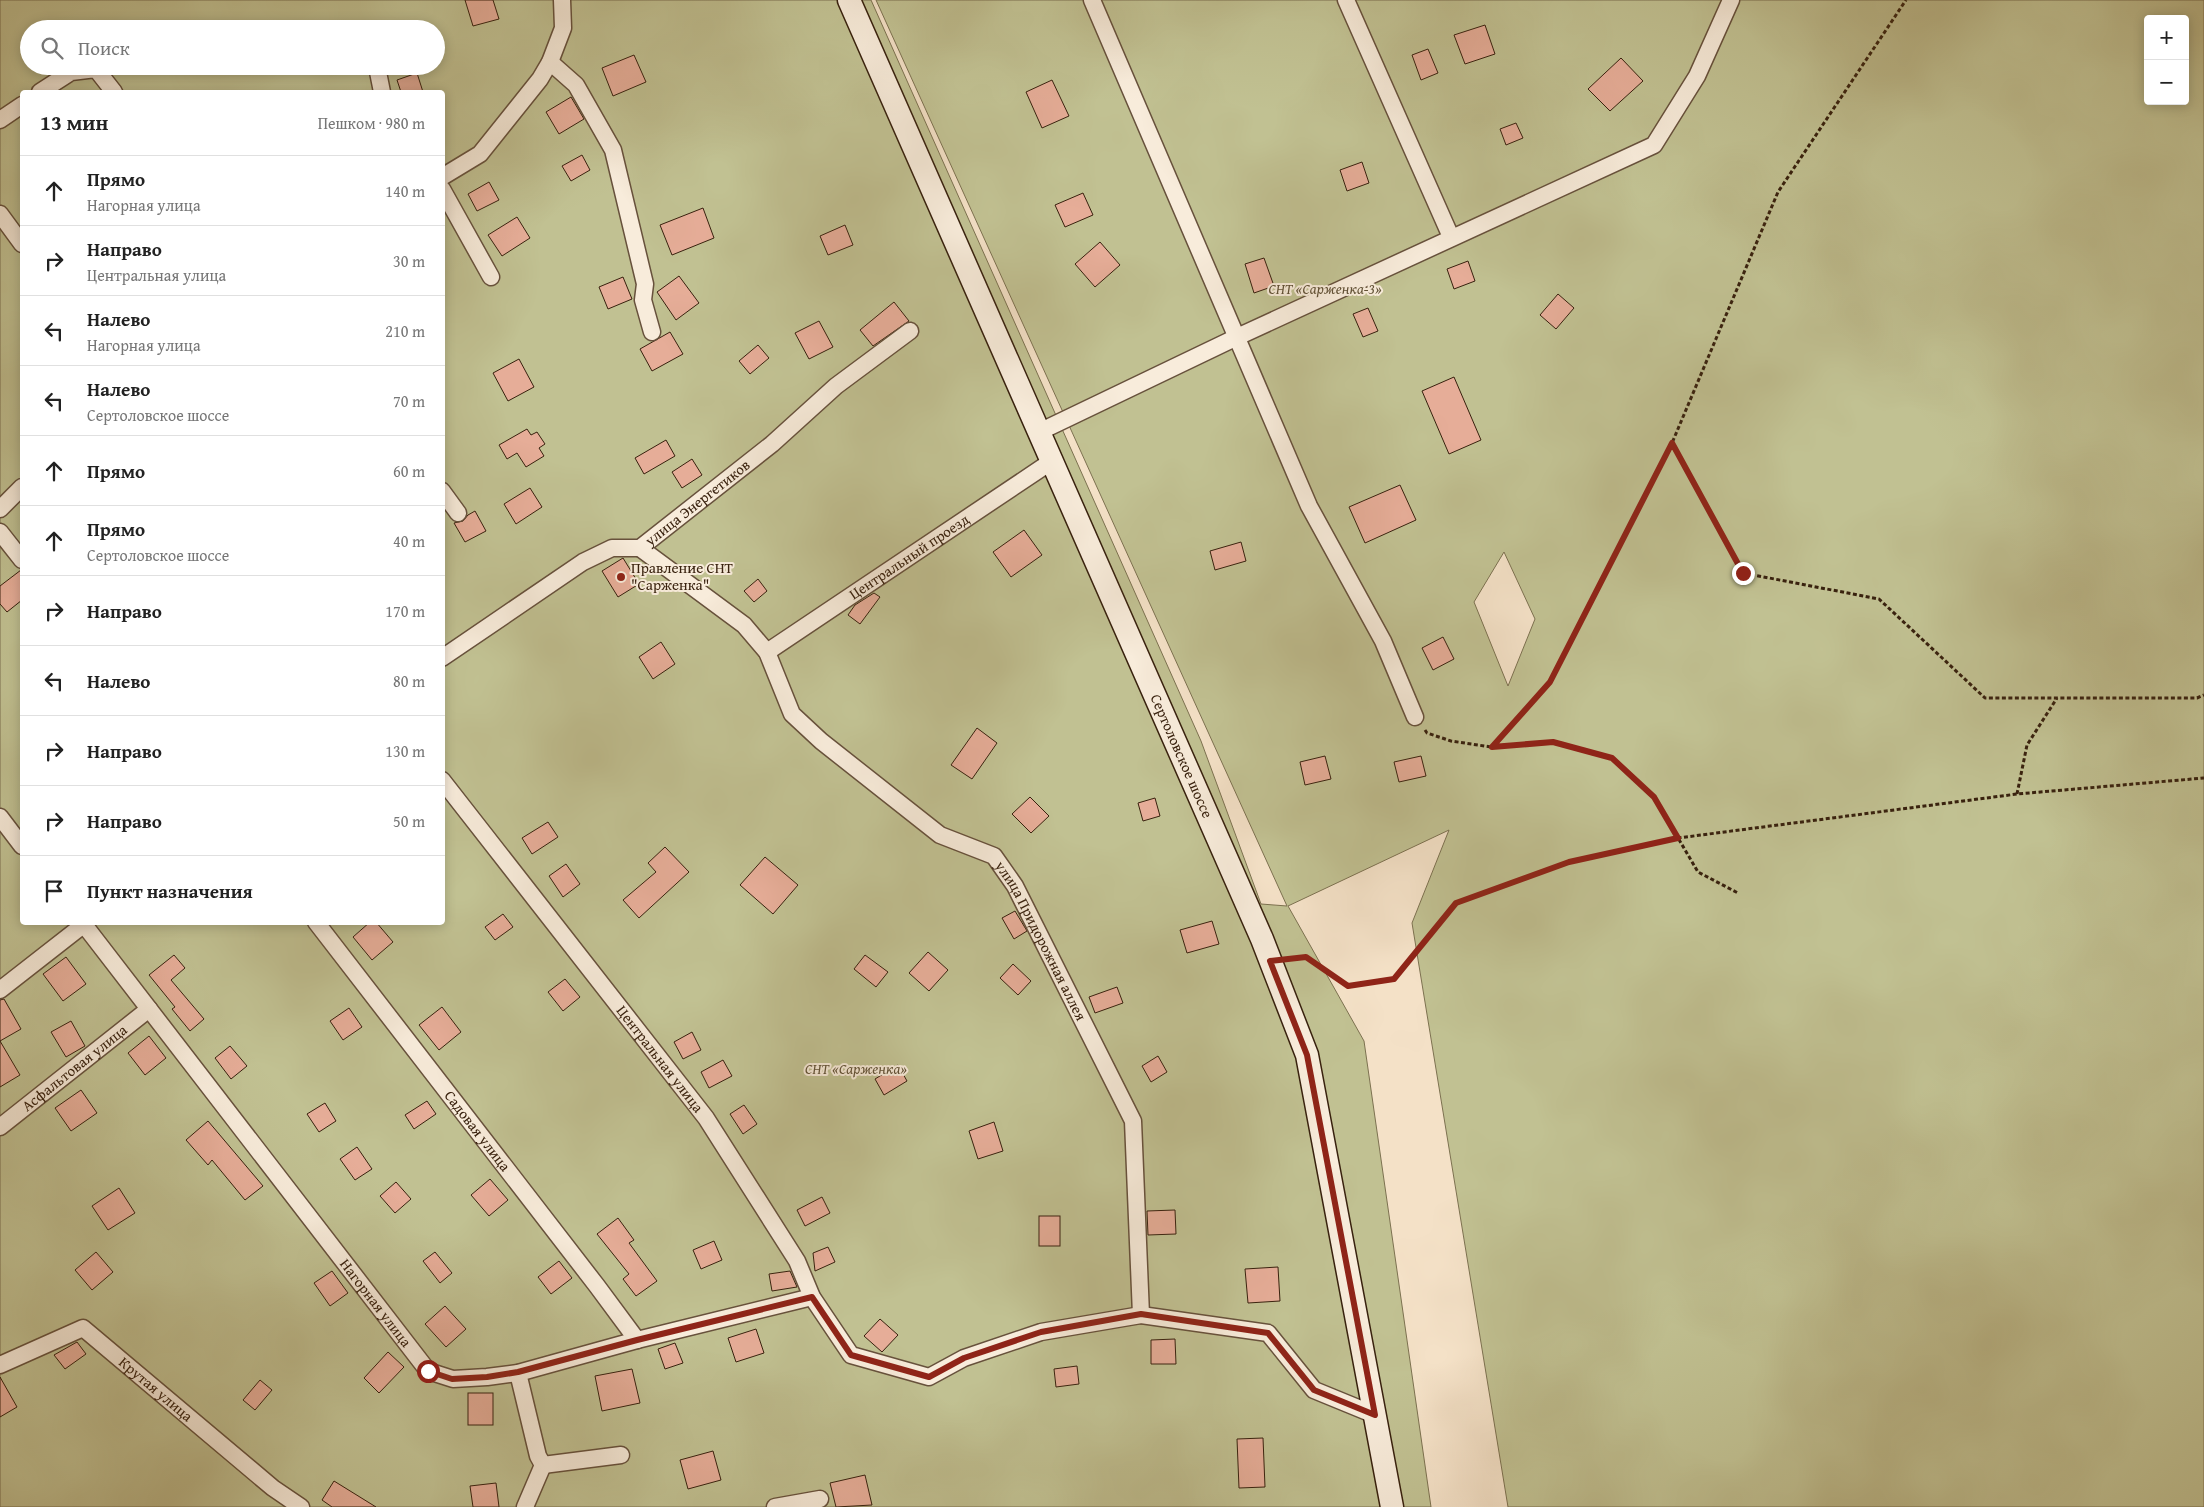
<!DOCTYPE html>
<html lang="ru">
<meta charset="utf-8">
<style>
body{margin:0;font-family:"Gentium Book Plus",serif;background:#f6f6f6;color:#222}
.controls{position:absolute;right:15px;top:15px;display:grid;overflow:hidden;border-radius:5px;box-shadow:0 2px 12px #0003}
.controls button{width:45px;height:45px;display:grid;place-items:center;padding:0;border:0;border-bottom:1px solid #e0e0e0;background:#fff;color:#222;font:25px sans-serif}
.stop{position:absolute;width:15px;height:15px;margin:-11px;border:4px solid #8f2418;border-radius:50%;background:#fff}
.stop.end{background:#8f2418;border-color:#fff;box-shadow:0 1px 5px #0008}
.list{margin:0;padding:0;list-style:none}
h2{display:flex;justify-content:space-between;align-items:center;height:65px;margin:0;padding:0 20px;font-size:21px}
h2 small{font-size:16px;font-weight:400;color:#767676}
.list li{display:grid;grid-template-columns:32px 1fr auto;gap:15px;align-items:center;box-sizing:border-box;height:70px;padding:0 20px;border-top:1px solid #e0e0e0}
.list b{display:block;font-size:19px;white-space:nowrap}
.list p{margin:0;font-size:16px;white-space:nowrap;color:#767676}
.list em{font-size:16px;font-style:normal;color:#767676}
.icon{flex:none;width:28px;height:28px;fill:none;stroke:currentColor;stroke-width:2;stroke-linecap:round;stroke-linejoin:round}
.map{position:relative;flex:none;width:2204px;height:1507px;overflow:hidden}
.search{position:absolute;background:#fff;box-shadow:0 2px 12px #0003;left:20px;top:20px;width:425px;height:55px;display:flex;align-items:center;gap:12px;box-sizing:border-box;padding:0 18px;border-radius:28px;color:#767676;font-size:19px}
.panel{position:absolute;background:#fff;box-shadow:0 2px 12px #0003;left:20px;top:90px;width:425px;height:835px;border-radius:5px}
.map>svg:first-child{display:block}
.green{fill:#c1c192;stroke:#7c7150;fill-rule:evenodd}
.building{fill:#e6ad98;stroke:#38210e}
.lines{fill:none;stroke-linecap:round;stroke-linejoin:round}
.minor-casing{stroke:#67513c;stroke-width:19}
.secondary-casing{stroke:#38210e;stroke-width:25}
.path{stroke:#38210e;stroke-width:3;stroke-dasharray:4 2.5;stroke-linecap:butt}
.minor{stroke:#f8ecdb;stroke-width:16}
.secondary{stroke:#f8ecdb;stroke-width:22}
.route{stroke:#8f2418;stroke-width:6}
.poi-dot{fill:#8f2418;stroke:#f8ecdb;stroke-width:2}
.labels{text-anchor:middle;stroke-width:4;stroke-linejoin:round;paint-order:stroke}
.park-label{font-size:15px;font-style:italic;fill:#615136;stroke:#f8ecdb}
.street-label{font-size:15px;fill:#38210e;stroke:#f8ecdb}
.poi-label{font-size:15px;fill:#38210e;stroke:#f8ecdb;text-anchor:start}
</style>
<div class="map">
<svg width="2204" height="1507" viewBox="0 0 2204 1507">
<rect width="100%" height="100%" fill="#f4e1c7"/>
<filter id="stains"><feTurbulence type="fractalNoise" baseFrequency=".004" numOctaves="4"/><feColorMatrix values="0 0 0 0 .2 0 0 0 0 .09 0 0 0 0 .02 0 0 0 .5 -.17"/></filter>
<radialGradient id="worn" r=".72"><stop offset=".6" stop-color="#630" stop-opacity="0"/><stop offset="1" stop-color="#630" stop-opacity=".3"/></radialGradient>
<path class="green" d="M0,0H871L1201,741L1261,904L1287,906L876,0H2204V1507H1508L1412,923L1449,830L1288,906L1364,1041L1431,1507H0ZM2148,19H2185V101H2148ZM29,29H436V66H29ZM22,92H442V922H22ZM1504,552L1535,619L1508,686L1474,602Z"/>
<g class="building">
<polygon points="465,0 493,0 499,19 473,26"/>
<polygon points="1485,25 1495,54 1465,64 1454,35"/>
<polygon points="1428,49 1438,73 1421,80 1412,55"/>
<polygon points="634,55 646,82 613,96 602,68"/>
<polygon points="1621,58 1643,81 1610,111 1588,89"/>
<polygon points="417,73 423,92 401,92 397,80"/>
<polygon points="1052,80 1069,116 1042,128 1026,92"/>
<polygon points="571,97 584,119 559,134 546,112"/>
<polygon points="1516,123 1523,138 1506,145 1500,129"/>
<polygon points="582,155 590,170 571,181 562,166"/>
<polygon points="1362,162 1369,183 1347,191 1340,170"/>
<polygon points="489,182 499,200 477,211 468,194"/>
<polygon points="1083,193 1093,215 1065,227 1055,205"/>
<polygon points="703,208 714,238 672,255 660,225"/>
<polygon points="517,217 530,238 502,256 488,235"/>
<polygon points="845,225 853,245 828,255 820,236"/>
<polygon points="1100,242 1120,265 1095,287 1075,264"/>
<polygon points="1264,258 1274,286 1254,293 1245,264"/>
<polygon points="1468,261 1475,281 1454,289 1447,269"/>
<polygon points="679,276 699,303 676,320 657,292"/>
<polygon points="623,277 632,299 608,309 599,287"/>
<polygon points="1558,294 1574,308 1556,329 1540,315"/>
<polygon points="894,302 909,321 873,346 860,330"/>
<polygon points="1368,308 1378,331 1363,337 1353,314"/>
<polygon points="819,321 833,347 809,359 795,333"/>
<polygon points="670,332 683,354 652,371 640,349"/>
<polygon points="758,345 769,358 750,374 739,361"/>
<polygon points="519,359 534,387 508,401 493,373"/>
<polygon points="1454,377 1481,440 1449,454 1422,391"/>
<polygon points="527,429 531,435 537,432 545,444 539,448 544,456 526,467 517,453 507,459 499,445"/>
<polygon points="666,440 675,456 644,474 635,458"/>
<polygon points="692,459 702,475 682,488 672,472"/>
<polygon points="1400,485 1416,520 1365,543 1349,507"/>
<polygon points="530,488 542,507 516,524 504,504"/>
<polygon points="475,511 486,531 465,542 454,523 463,521 468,515"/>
<polygon points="1024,530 1042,555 1011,577 993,552"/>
<polygon points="1241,542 1246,561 1215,570 1210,551"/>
<polygon points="623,558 639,584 618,597 602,571"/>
<polygon points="21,570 22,600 7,612 0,604 0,586"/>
<polygon points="758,579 767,591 754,602 744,591"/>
<polygon points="874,593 880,597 860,624 848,615 855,605"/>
<polygon points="1443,637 1454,659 1433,670 1422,648"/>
<polygon points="661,642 675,664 653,679 639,657"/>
<polygon points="977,728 997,743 972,779 951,765"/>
<polygon points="1325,756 1331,779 1305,785 1300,762"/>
<polygon points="1421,756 1426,776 1399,782 1394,762"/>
<polygon points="1030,797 1049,816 1031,833 1012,814"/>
<polygon points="1155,798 1160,816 1143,821 1138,803"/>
<polygon points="548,822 558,837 532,854 522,838"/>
<polygon points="665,847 689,872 639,918 623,900 656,872 648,863"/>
<polygon points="765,857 798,885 773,914 740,885"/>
<polygon points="566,864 580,884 563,897 549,876"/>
<polygon points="1015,911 1027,931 1014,939 1002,918"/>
<polygon points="503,914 513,927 495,940 485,927"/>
<polygon points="1212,921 1219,944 1187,953 1180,930"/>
<polygon points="370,922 376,922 393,942 372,960 353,937"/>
<polygon points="928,952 948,970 929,991 909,973"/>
<polygon points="174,955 185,968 171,980 204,1019 190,1031 172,1009 175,1007 149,975"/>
<polygon points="865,955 888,972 876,987 854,969"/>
<polygon points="66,957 86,984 63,1001 43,974"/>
<polygon points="1013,964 1031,981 1018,995 1000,978"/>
<polygon points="565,979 580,997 563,1011 548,992"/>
<polygon points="1117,987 1123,1003 1095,1013 1089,997"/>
<polygon points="4,999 21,1029 0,1041 20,1075 0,1087 0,1000"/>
<polygon points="442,1007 461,1032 439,1050 419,1025"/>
<polygon points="349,1008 362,1027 343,1040 330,1021"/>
<polygon points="71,1021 85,1046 66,1057 51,1032"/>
<polygon points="692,1032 701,1050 683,1059 674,1042"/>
<polygon points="149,1036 166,1058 145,1075 128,1053"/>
<polygon points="230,1046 247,1066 231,1079 215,1058"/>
<polygon points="1158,1056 1167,1072 1151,1082 1142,1066"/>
<polygon points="723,1060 732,1076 709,1088 701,1072"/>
<polygon points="898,1065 907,1081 884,1095 875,1079"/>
<polygon points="81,1090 97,1113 71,1131 55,1108"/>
<polygon points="427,1101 436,1114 414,1129 405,1115"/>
<polygon points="325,1103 336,1121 319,1132 307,1114"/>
<polygon points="744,1105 757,1124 743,1134 730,1114"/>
<polygon points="208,1121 263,1186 245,1200 212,1160 208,1165 186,1140"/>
<polygon points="994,1122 1003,1151 978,1159 969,1131"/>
<polygon points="357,1147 372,1169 355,1180 340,1159"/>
<polygon points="490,1179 508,1200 489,1216 471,1195"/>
<polygon points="396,1182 411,1199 395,1213 380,1196"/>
<polygon points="119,1188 135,1213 108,1230 92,1206"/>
<polygon points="822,1197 830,1213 805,1226 797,1210"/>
<polygon points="1175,1210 1176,1234 1148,1235 1147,1211"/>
<rect x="1039" y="1216" width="21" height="30"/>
<polygon points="618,1218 634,1240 629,1243 657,1281 636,1296 623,1279 629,1274 597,1234"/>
<polygon points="714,1241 722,1260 701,1269 693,1250"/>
<polygon points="828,1247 835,1262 815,1271 813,1253"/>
<polygon points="96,1252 113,1272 92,1290 75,1270"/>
<polygon points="435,1252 452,1273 440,1283 423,1261"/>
<polygon points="559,1261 572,1278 551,1294 538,1277"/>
<polygon points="1278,1267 1280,1301 1248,1303 1245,1269"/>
<polygon points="332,1271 348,1293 330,1306 314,1283"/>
<polygon points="790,1271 797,1287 772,1291 769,1274"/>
<polygon points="445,1306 466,1329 446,1347 425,1324"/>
<polygon points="880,1319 898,1335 882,1352 864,1336"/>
<polygon points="756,1329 764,1353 736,1362 728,1338"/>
<polygon points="1175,1339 1176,1364 1151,1364 1151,1340"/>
<polygon points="77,1342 86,1354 65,1369 54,1355"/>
<polygon points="675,1343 683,1363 665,1369 658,1349"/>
<polygon points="388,1352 404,1367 379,1393 364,1378"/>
<polygon points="1077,1366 1079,1384 1056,1387 1054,1369"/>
<polygon points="632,1369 640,1403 602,1411 595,1376"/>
<polygon points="0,1377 17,1407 0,1417"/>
<polygon points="260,1380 272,1390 255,1410 243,1400"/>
<rect x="468" y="1393" width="25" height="32"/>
<polygon points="1263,1438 1265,1487 1239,1488 1237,1439"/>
<polygon points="713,1451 721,1480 688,1489 680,1460"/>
<polygon points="865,1475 872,1505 836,1507 830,1483"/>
<polygon points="334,1481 376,1507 332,1507 322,1500"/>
<polygon points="496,1483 499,1507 473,1507 470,1486"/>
</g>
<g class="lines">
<g class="minor-casing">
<g id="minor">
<polyline points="1092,0 1309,506 1383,641 1415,717"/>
<polyline points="1346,0 1451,237"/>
<polyline points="550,62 576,85 613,150 645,284 643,300 652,332"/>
<polyline points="377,67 382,92"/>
<polyline points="40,92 71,72 96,69 114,92"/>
<polyline points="0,120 22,105"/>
<polyline points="442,177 480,154 540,79 550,62 563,28 562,0"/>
<polyline points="442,189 491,277"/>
<polyline points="0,214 22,244"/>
<polyline points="1039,432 1235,338 1654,145 1697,76 1731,0"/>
<polyline points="442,491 458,513"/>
<polyline points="0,509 22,487"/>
<polyline points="0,532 22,560"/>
<path id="s1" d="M640,548L744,625L767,652L792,714L821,741L940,835L994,856L1015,886L1133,1121L1141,1315"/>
<path id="s2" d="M767,652L1052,461"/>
<path id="s3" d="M442,658L583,562L612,548H640L772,444L836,386L910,331"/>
<path id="s4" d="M442,780L706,1118L797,1261L812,1297L851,1355L929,1377L964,1358L1041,1332L1141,1315L1268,1333L1314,1390L1375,1415"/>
<polyline points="0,817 22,846"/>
<path id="s5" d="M82,922L428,1371L453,1379L487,1377L518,1373L637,1340L812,1297"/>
<path id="s6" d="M316,922L597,1286L637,1340"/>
<polyline points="0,990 87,922"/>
<path id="s7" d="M0,1127L149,1009"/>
<path id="s8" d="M0,1365L83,1328L273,1488L301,1507"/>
<polyline points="518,1373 538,1456 543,1465 525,1507"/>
<polyline points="543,1465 621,1455"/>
<polyline points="775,1507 820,1499"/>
</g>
</g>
<g class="secondary-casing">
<g id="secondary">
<path id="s9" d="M849,0L1262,939L1307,1055L1392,1507"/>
</g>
</g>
<g class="path">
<polyline points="1672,443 1743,573 1879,599 1985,698 2197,698 2204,695"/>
<polyline points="1425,730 1427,733 1451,741 1491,747 1553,742 1612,758 1654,797 1698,872 1738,893"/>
<polyline points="1491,747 1550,682 1672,443 1778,192 1906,0"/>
<polyline points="2017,794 2027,745 2057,698"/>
<polyline points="1291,958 1306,957 1348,986 1394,979 1456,903 1569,862 1678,838 2017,794 2204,778"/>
</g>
<use href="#minor" class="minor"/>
<use href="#secondary" class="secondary"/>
</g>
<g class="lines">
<polyline class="route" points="428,1371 452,1379 487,1377 518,1372 637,1340 812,1297 851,1355 929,1377 964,1358 1041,1332 1141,1314 1268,1333 1314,1390 1375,1415 1307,1055 1270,961 1306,957 1348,986 1394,979 1456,903 1569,862 1678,838 1654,797 1612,758 1553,742 1492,747 1550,682 1672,443 1743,573"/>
</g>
<circle class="poi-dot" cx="621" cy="577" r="5"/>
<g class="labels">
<g class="park-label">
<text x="1325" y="294">СНТ «Сарженка-3»</text>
<text x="856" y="1074">СНТ «Сарженка»</text>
</g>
<g class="street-label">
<text dy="5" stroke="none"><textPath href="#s3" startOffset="304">улица Энергетиков</textPath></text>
<text dy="5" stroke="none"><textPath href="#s2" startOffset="171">Центральный проезд</textPath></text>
<text dy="5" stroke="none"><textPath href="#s9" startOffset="826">Сертоловское шоссе</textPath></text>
<text dy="5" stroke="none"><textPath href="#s1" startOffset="578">улица Придорожная аллея</textPath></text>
<text dy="5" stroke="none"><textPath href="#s4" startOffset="354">Центральная улица</textPath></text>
<text dy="5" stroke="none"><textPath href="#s7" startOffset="95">Асфальтовая улица</textPath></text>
<text dy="5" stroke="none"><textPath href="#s6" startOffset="264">Садовая улица</textPath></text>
<text dy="5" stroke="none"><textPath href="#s5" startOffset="481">Нагорная улица</textPath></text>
<text dy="5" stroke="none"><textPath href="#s8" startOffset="186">Крутая улица</textPath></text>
</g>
<g class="poi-label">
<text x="631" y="573">Правление СНТ<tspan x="631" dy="17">"Сарженка"</tspan></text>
</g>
</g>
<rect width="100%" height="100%" filter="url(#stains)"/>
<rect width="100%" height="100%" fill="url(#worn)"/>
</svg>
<div class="controls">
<button>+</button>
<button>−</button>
</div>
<div class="stop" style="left:428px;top:1371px"></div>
<div class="stop end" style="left:1743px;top:573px"></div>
<div class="search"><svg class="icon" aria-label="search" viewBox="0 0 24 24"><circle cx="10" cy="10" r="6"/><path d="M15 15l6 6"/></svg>Поиск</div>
<section class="panel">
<h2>13 мин<small>Пешком · 980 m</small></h2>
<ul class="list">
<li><svg class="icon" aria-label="ahead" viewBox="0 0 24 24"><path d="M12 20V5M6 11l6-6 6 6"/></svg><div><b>Прямо</b><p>Нагорная улица</p></div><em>140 m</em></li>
<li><svg class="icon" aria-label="right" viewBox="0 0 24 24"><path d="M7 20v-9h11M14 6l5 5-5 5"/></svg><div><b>Направо</b><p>Центральная улица</p></div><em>30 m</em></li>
<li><svg class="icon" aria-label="left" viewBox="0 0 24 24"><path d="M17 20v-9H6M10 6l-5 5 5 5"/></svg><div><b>Налево</b><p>Нагорная улица</p></div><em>210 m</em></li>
<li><svg class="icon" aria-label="left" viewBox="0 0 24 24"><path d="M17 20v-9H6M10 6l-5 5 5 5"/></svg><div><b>Налево</b><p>Сертоловское шоссе</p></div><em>70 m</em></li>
<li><svg class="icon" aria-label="ahead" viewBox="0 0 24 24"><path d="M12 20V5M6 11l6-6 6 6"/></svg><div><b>Прямо</b></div><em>60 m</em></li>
<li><svg class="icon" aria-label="ahead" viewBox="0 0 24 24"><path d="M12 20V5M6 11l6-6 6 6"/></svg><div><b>Прямо</b><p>Сертоловское шоссе</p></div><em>40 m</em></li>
<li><svg class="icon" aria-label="right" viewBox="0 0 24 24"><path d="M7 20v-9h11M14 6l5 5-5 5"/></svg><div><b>Направо</b></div><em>170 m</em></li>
<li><svg class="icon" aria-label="left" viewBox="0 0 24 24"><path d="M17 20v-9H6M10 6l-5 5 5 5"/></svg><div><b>Налево</b></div><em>80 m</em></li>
<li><svg class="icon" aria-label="right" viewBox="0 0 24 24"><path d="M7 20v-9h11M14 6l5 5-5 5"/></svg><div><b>Направо</b></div><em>130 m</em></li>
<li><svg class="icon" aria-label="right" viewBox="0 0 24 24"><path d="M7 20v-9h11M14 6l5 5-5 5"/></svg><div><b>Направо</b></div><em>50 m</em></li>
<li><svg class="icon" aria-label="arrive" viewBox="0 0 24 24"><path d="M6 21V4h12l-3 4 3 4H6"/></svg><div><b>Пункт назначения</b></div></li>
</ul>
</section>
</div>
